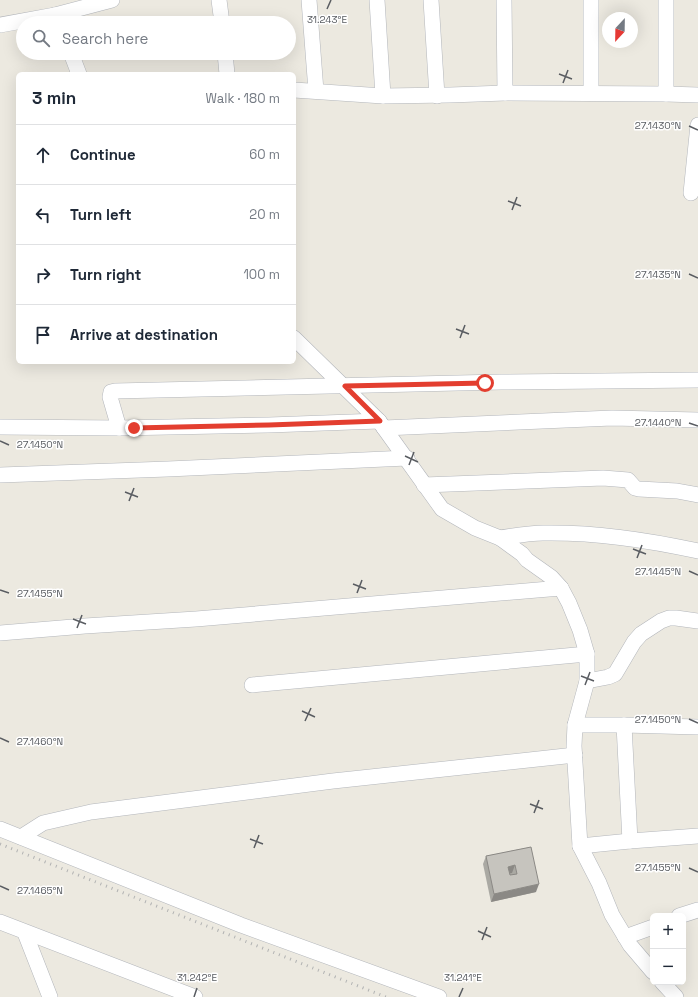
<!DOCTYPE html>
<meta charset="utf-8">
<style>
body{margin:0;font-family:"Space Grotesk",sans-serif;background:#f2f2f3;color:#1f2937}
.controls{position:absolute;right:12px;bottom:12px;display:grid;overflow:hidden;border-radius:6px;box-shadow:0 4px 16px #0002}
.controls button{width:36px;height:36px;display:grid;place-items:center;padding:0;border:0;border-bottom:1px solid #e0e1e3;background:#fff;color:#1f2937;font:20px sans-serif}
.compass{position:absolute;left:602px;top:12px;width:36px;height:36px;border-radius:50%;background:#fff;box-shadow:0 4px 16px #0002;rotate:202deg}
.stop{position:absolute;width:12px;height:12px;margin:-9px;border:3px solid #e33e2f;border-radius:50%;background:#fff}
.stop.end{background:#e33e2f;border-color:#fff;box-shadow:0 1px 4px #0008}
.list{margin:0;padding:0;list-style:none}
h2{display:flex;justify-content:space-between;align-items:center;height:52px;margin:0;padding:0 16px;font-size:17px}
h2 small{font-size:13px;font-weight:400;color:#747a83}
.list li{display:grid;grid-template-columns:26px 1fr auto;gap:12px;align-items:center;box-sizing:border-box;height:60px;padding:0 16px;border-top:1px solid #e0e1e3}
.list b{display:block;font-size:15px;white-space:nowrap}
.list em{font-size:13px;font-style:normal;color:#747a83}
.icon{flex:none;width:22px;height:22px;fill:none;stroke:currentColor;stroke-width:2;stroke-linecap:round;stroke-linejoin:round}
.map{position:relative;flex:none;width:698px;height:997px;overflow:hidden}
.search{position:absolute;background:#fff;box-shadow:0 4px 16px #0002;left:16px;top:16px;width:280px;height:44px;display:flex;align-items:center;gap:10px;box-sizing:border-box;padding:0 14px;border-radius:22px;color:#747a83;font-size:15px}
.panel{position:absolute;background:#fff;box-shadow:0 4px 16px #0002;left:16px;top:72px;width:280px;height:292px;border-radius:6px}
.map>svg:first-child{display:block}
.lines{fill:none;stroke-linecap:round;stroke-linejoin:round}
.street-casing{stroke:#b3b6bb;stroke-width:16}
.street{stroke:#fff;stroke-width:15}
.rail{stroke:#b1b2b2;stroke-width:3;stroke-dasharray:1 5;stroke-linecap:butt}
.wall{fill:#aaa9a3}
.shaded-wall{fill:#8b8985}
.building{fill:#c6c4be;stroke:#8b8985;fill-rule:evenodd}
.route{stroke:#e33e2f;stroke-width:5}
.ticks{fill:none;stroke:#595c61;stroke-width:1.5}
.ticks-label{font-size:10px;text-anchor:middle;fill:#595c61;stroke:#fff;stroke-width:3;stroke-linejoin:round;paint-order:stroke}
</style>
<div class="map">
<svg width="698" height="997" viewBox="0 0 698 997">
<rect width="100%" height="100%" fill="#ece9e0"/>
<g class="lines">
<g class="street-casing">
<g id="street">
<polyline points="219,0 222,23"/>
<polyline points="309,0 316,91"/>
<polyline points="377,0 383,96"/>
<polyline points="431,0 437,96"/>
<polyline points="504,0 505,93"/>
<polyline points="59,23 55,15 112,0"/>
<polyline points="0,25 55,15"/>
<polyline points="71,53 79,74"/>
<polyline points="225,53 227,74"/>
<polyline points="294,90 383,96 450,95 505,93 666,94 698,95"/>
<polyline points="591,93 591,0"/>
<polyline points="666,94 666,0"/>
<polyline points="691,193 698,125"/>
<polyline points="294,338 379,421 442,509 475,528 500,538 522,554 527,560 551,577 561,588 569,603 580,630 587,654 587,681 575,725 574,746 580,846 599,883 612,915 630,945 653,972"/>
<polyline points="0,427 119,428 269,425 379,421"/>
<polyline points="119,428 110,397 111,392 115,391 501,382 698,380"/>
<polyline points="384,428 612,418 698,420"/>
<polyline points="0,475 168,469 407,458"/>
<polyline points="424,485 603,478 628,480 635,488 639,489 677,491 698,495"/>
<path d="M500,538C514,536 529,533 543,533C595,532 648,540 698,551"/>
<polyline points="0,633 85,626 196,619 561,588"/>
<polyline points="587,681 608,677 615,674 634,642 641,634 661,621 669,618 676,618 698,621"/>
<polyline points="252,685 587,654"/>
<polyline points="575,725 624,725"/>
<polyline points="0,829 241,925 439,997"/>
<polyline points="21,837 43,823 91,812 333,781 575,755"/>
<polyline points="630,841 624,725 698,727"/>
<polyline points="580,846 630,841 698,836"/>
<polyline points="679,916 698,910"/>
<polyline points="0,922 195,997"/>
<polyline points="25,933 50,997"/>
<polyline points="625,937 653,927"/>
<polyline points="662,982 676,997"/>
</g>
</g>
<use href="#street" class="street"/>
<polyline class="rail" points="0,844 386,997"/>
</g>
<polygon class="wall" points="531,847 536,892 491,902 483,864 486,856"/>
<g class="shaded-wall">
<polygon points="515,865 512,873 505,874 508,867"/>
<polygon points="539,884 536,892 491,902 494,894"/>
</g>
<path class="building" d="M531,847L539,884L494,894L486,856ZM515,865L517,874L510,875L508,867Z"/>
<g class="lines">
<polyline class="route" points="134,428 269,425 380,421 345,386 485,383"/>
</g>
<path class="ticks" d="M327,9L331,0M559,74L572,79M563,83L568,70M689,126L698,130M508,201L521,206M512,210L517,197M689,274L698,278M456,329L469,334M460,338L465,325M689,423L698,426M0,441L9,445M405,456L418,462M409,465L414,452M125,492L138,497M129,501L134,488M633,549L646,554M637,558L642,545M689,571L698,575M353,584L366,589M0,590L9,593M357,593L362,580M73,619L86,624M77,628L82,615M581,676L594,681M585,685L590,672M302,711L315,717M689,719L698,723M305,721L311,708M0,738L9,742M530,804L543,809M534,813L539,800M250,839L263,844M254,848L259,835M689,868L698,872M0,886L9,890M478,931L491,937M482,940L487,927M194,997L197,988M459,997L463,988"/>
<g class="ticks-label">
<text x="327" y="23">31.243°E</text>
<text x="658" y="129">27.1430°N</text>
<text x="658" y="278">27.1435°N</text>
<text x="658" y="426">27.1440°N</text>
<text x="40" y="448">27.1450°N</text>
<text x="658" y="575">27.1445°N</text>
<text x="40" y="597">27.1455°N</text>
<text x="658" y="723">27.1450°N</text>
<text x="40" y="745">27.1460°N</text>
<text x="658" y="871">27.1455°N</text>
<text x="40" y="894">27.1465°N</text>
<text x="197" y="981">31.242°E</text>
<text x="463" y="981">31.241°E</text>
</g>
</svg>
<div class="controls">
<button>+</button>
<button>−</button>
</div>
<svg class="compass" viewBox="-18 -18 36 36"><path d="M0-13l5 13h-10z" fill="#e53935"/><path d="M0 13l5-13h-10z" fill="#747a83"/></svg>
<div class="stop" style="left:485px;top:383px"></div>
<div class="stop end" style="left:134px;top:428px"></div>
<div class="search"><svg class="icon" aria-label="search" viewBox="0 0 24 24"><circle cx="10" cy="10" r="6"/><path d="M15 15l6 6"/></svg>Search here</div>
<section class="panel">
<h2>3 min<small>Walk · 180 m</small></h2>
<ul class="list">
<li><svg class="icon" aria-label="ahead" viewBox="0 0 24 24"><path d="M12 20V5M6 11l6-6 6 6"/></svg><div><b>Continue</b></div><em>60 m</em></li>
<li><svg class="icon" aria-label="left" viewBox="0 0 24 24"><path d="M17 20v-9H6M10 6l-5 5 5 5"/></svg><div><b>Turn left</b></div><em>20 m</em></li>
<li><svg class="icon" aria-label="right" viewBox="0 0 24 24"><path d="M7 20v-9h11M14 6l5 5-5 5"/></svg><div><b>Turn right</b></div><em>100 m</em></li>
<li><svg class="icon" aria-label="arrive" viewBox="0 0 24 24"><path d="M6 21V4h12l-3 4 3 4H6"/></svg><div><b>Arrive at destination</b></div></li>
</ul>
</section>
</div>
